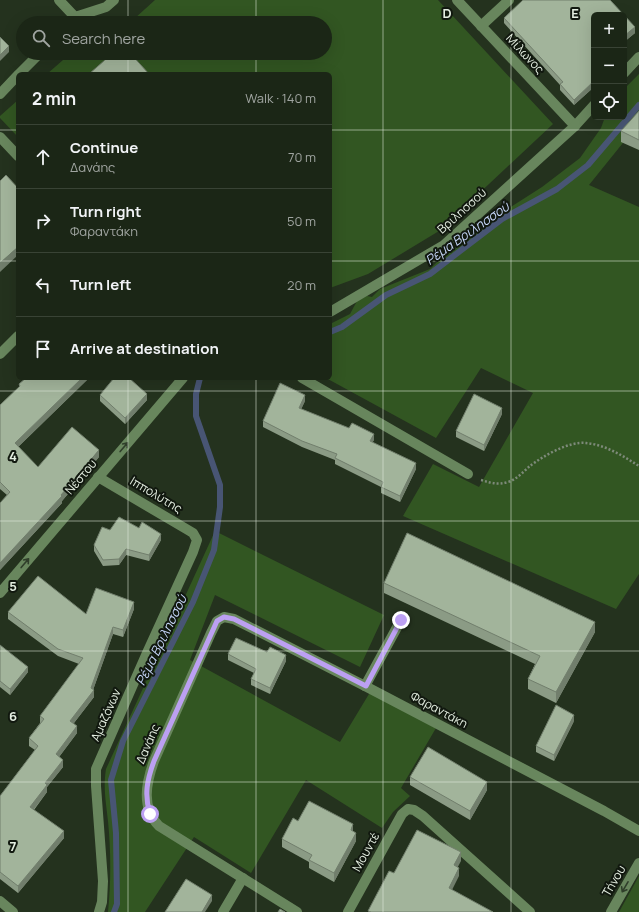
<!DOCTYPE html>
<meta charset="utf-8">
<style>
body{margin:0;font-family:Manrope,sans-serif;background:#242e1f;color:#f1f3f6}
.controls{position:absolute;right:12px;top:12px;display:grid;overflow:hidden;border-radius:6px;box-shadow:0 4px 16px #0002}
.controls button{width:36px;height:36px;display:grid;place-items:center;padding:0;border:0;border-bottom:1px solid #394335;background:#1b2616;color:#f1f3f6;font:20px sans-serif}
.stop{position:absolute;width:12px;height:12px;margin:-9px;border:3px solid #bca0f2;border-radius:50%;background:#fff}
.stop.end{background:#bca0f2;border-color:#fff;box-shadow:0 1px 4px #0008}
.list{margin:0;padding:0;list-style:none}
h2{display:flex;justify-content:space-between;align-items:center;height:52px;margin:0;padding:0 16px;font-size:17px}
h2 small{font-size:13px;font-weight:400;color:#a0a5a1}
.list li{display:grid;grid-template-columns:26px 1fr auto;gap:12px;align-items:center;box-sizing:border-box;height:64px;padding:0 16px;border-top:1px solid #394335}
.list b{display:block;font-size:15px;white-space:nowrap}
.list p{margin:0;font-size:13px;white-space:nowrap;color:#a0a5a1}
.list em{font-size:13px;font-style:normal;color:#a0a5a1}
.icon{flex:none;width:22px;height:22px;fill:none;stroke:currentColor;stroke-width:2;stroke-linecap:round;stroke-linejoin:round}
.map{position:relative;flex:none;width:639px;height:912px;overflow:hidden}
.search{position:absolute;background:#1b2616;box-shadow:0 4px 16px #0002;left:16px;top:16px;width:316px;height:44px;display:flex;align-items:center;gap:10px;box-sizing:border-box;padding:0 14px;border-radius:22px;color:#a0a5a1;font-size:15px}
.panel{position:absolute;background:#1b2616;box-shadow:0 4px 16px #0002;left:16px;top:72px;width:316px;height:308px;border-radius:6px}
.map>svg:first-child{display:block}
.green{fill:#325622}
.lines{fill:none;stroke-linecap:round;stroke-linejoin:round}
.stream{stroke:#485574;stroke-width:6}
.path{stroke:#7d8a79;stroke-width:2.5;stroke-dasharray:2 2;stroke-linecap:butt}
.minor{stroke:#68865d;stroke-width:10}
.wall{fill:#8b9b85}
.shaded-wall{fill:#717e6c}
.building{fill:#a2b49b;stroke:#717e6c}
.oneway{stroke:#2f3e2a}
.route{stroke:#bca0f2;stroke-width:5}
.grid{fill:none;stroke:#e5efe2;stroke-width:1;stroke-opacity:0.55}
.labels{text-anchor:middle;stroke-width:4;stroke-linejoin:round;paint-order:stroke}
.street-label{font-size:12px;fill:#e5efe2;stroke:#11180f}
.water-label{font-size:13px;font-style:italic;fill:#c5d5f7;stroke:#11180f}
.grid-label{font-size:13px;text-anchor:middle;font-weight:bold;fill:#e5efe2;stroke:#11180f;stroke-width:4;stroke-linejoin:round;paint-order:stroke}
</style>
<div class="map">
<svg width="639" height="912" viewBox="0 0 639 912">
<rect width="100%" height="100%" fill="#24321e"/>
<g class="green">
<polygon points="155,0 438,0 553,124 439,231 368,274 330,288 330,74 47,74 71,53 325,53 325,23 124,23 134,19"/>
<polygon points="639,74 639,123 589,185 639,207 639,574 616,609 403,516 433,464 479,487 533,393 481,368 436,438 326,378 330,378 330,324 350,314 357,301 367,296 372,297 380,289 430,269 442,257 495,217 542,187 580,158 601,128 605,117 624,117 624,89"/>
<polygon points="18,100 18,137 0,118 0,116"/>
<path d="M215,531L384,615L360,667L215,595L190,660L340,742L372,689L436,728L401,788L410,796L393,812L382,828L306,780L251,873L194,837L145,912H108C111,882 111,852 108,821C106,802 103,788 106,769Z"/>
<polygon points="639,876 639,912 619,912"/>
</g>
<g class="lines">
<g class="stream">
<polyline points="330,332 342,327 386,295 430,274 502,219 557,189 588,165 639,105"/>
<polyline points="114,912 117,904 116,833 111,780 123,741 193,602 214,550 220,507 220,485 196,416 196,394 200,378"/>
</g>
<path class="path" d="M481,480C491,483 498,485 508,482C516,480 524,471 530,466C543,456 569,441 586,443C606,445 623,456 639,466"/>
<g class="minor">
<polyline points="59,0 75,17"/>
<polyline points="457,0 575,126"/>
<polyline points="69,23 75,17 106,7 114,0"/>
<polyline points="481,26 509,0"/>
<polyline points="624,73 639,57"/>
<polyline points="19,74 40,53"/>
<polyline points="0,94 18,75"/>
<polyline points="0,137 18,156"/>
<polyline points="330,312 444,245 575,126 594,105"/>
<polyline points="0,354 18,336"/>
<polyline points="302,378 468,474"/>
<polyline points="98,477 188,530 193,533 197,540 193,552 146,655 96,769 96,786 103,881 102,902 99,912"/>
<polyline points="0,593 183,378"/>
<polyline points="365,686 401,620"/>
<polyline points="0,901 13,912"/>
<polyline points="223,912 243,878"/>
<path d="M297,912L159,826C141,808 146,783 154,761L211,633L217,621L224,617L234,619L365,686L604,811L639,831"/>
<polyline points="348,912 402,814 408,809 414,810 423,816 530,912"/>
<polyline points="611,912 639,863"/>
</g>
</g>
<g class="wall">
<polygon points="523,0 610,0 635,27 635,33 624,42 624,15 594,15 594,87 574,105 560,90 560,85 504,23 504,18"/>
<polygon points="639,111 639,150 621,142 621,131"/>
<polygon points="89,378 18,447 38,467 99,457 62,501 62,503 0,570 0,503 7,495 0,489 0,405 19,387 19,384"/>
<polygon points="100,395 147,400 125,424 100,401"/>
<polygon points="305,401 301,409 374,440 372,442 416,469 400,502 381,493 381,487 335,464 335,460 302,447 263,427 263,421"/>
<polygon points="502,414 484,451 456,437 456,431"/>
<polygon points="139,528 161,540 149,561 126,555 119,565 103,566 94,551 94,545 110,530"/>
<polygon points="384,583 595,632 556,703 528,689 528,679 535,664 384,593"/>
<polygon points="134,609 123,637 113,634 93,690 94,697 74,723 77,733 59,757 63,767 47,787 47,792 34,810 64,838 18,893 0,879 0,796 35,750 29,746 29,738 40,723 40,716 79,664 58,656 8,619 8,612 86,614"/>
<polygon points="0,645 28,672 10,695 0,687"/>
<polygon points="267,652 286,661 270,694 251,685 251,679 254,673 228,660 228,654"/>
<polygon points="574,721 554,761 536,752 536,746"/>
<polygon points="410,777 487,790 470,820 410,785"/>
<polygon points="298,821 353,831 356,841 334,882 309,868 309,862 282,847 282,839"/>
</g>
<g class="shaded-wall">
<polygon points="635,27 635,33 624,42 624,36"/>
<polygon points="9,46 9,52 0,61 0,55"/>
<polygon points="594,81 594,87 574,105 574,100"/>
<polygon points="18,247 18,255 0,272 0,263"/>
<polygon points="82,378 89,378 15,450 15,443"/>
<polygon points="147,394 147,400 125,424 125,418"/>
<polygon points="305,395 305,401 299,414 299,408"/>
<polygon points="502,408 502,414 484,451 484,445"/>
<polygon points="374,434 374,440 370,447 370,441"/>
<polygon points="99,450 99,457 62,501 62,503 0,570 0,563 61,495"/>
<polygon points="416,463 416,469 400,502 400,496"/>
<polygon points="161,534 161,540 149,561 149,555"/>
<polygon points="126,549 126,555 119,565 119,559"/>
<polygon points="134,602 134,609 123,637 123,630"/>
<polygon points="595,622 595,632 556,703 556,692"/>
<polygon points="113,627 113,634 92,693 94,690 94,697 70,728 70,721 91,688"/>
<polygon points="286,655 286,661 270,694 270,688"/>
<polygon points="28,667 28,672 10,695 10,689"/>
<polygon points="574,715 574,721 554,761 554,755"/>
<polygon points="77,726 77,733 56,761 56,754"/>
<polygon points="63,760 63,767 47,787 47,792 30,814 30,807 45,783"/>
<polygon points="487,782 487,790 470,820 470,811"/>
<polygon points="353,824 353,833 351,830"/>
<polygon points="64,831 64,838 18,893 18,886"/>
<polygon points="356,833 356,841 334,882 334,873"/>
<polygon points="461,852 461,861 454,874 454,865"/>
<polygon points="459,868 459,876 449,896 449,888"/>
<polygon points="212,895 212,901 205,912 202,912"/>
</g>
<g class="building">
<polygon points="523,0 610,0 635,27 624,36 624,15 594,15 594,81 574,100 560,84 563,82 504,18"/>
<polygon points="0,37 9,46 0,55"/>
<polygon points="113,53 130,53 149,74 89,74"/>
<polygon points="639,111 639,140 621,131"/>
<polygon points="6,175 18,188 18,247 0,263 0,181"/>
<polygon points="26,378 82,378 15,443 38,467 72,427 99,450 61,495 62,496 0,563 0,503 10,492 0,482 0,405 20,386 19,384"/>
<polygon points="114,378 129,378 147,394 125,418 100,395"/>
<polygon points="280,383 305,395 299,408 349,428 352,423 374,434 370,441 416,463 400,496 381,487 383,482 335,458 337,454 302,441 263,421"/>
<polygon points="474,394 502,408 484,445 456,431"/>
<polygon points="119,517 139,528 142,522 161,534 149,555 126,549 119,559 103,560 94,545 102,527 110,530"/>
<polygon points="407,533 595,622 556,692 528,679 540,656 384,583"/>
<polygon points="38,576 86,614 96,588 134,602 123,630 113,627 91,688 94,690 70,721 77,726 56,754 63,760 45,783 47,785 30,807 64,831 18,886 0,872 0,796 38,746 29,738 44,719 40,716 83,658 58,649 8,612"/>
<polygon points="236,638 267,652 270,647 286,655 270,688 251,679 256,669 228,654"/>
<polygon points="0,645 28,667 10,689 0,681"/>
<polygon points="556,705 574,715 554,755 536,746"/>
<polygon points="428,747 487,782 470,811 410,777"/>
<polygon points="309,801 353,824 351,830 356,833 334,873 309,860 312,855 282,839 293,818 298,821"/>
<polygon points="417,830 461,852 454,865 459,868 449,888 493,912 371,912 368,911 389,871 394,873"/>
<polygon points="186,879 212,895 202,912 165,912"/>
<polygon points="280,909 285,912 278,912"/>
</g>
<defs><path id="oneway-shaft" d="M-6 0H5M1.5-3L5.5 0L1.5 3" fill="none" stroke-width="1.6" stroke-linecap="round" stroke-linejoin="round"/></defs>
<g class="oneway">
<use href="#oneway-shaft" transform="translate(124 447) rotate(-50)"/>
<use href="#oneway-shaft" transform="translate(25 563) rotate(-50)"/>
<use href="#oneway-shaft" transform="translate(625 887) rotate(120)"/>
</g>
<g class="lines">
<path class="route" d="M150,814C144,795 147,780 154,761L217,621L224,617L234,619L366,686L401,620"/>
</g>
<path class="grid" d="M128,0V23M256,0V23M383,0V912M511,0V912M128,53V74M256,53V74M0,130H18M330,130H639M0,261H18M330,261H639M128,378V912M256,378V912M0,391H639M0,521H639M0,651H639M0,782H639"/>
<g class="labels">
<g class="street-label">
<text transform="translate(525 54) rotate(47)" y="4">Μίλωνος</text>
<text transform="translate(462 211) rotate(-42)" y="4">Βριλησσού</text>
<text transform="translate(81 477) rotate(-50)" y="4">Νέστου</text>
<text transform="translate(156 495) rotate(31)" y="4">Ιππολύτης</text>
<text transform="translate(439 710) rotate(28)" y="4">Φαραντάκη</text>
<text transform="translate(106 715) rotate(-66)" y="4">Αμαζόνων</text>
<text transform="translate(148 744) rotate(-67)" y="4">Δανάης</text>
<text transform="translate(366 852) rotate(-61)" y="4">Μουντέ</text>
<text transform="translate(614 881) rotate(-60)" y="4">Τήνου</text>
</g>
<g class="water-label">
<text transform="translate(467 233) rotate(-35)" y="5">Ρέμα Βριλησσού</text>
<text transform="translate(161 640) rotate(-64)" y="5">Ρέμα Βριλησσού</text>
</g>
</g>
<g class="grid-label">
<text x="447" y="18">D</text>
<text x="575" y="18">E</text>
<text x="13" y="461">4</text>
<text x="13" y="591">5</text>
<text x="13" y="721">6</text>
<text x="13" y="851">7</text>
</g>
</svg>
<div class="controls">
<button>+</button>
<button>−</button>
<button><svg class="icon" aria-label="locate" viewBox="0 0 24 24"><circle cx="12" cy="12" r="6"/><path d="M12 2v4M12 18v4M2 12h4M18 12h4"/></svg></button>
</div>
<div class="stop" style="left:150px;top:814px"></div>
<div class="stop end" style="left:401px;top:620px"></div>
<div class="search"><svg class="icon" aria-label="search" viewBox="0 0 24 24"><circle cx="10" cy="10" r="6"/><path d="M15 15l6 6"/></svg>Search here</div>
<section class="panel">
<h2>2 min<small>Walk · 140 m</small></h2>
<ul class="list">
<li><svg class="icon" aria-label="ahead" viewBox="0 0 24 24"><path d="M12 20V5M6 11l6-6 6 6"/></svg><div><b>Continue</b><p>Δανάης</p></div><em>70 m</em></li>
<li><svg class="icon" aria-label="right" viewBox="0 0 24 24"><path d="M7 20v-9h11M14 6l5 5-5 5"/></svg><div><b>Turn right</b><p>Φαραντάκη</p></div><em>50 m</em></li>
<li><svg class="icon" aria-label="left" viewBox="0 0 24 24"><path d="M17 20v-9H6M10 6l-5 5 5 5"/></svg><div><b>Turn left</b></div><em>20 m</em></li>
<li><svg class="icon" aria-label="arrive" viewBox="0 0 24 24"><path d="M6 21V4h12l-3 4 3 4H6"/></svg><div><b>Arrive at destination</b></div></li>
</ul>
</section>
</div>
